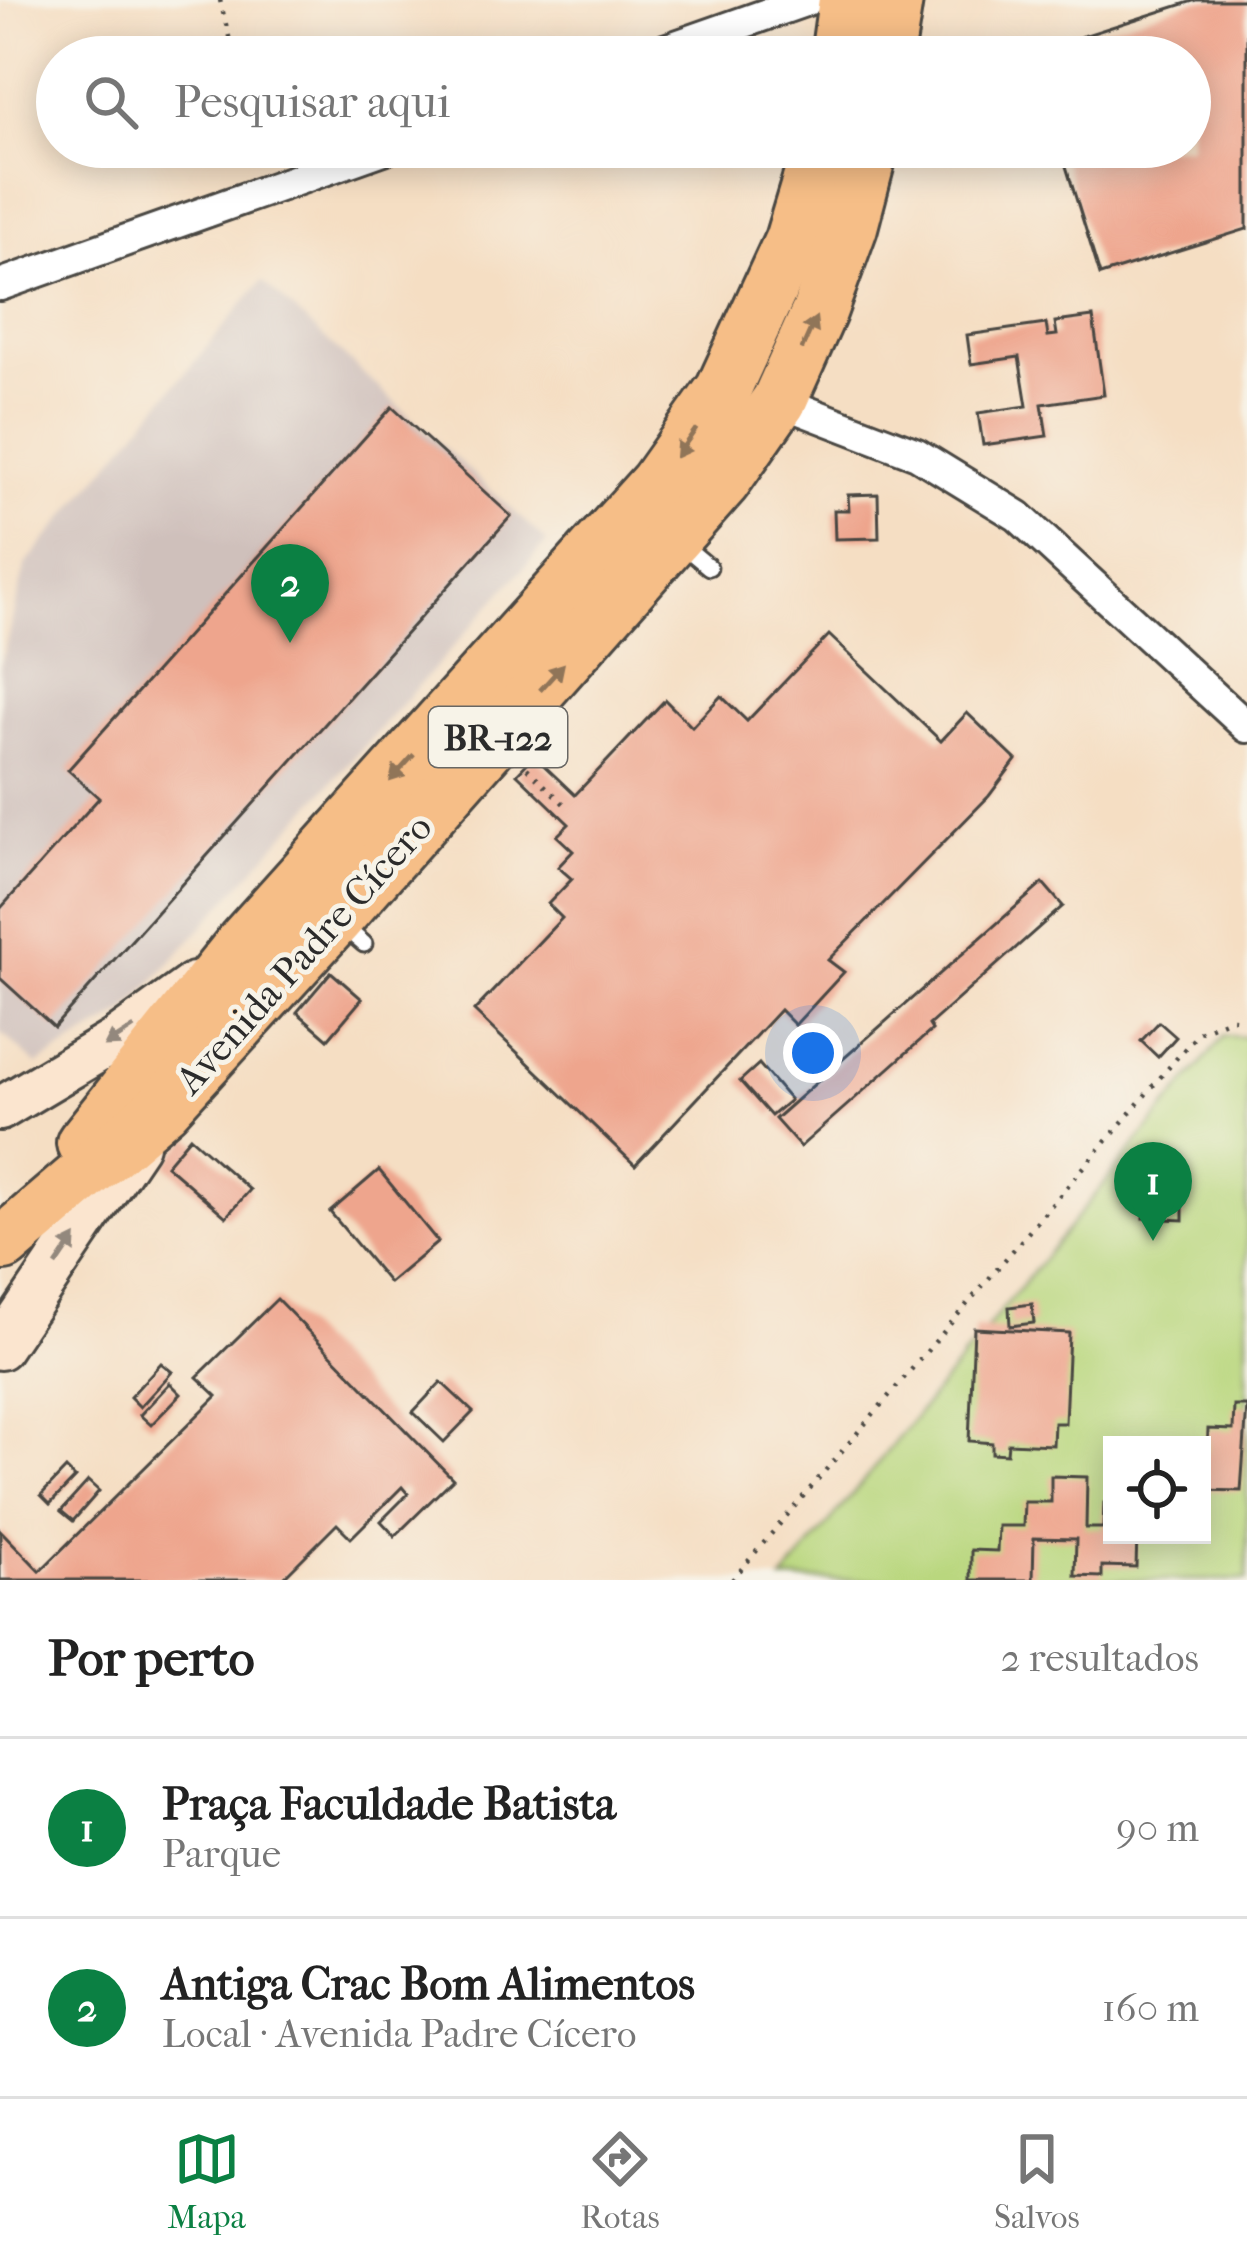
<!DOCTYPE html>
<html lang="pt">
<meta charset="utf-8">
<style>
body{margin:0;font-family:"IM FELL French Canon",serif;background:#f2f2f2;color:#222}
.controls{position:absolute;right:36px;bottom:36px;display:grid;overflow:hidden;border-radius:0px;box-shadow:0 6px 30px #0003}
.controls button{width:108px;height:108px;display:grid;place-items:center;padding:0;border:0;border-bottom:3px solid #e0e0e0;background:#fff;color:#222;font:60px sans-serif}
.you{position:absolute;left:813px;top:1053px;width:42px;height:42px;margin:-30px;border:9px solid #fff;border-radius:50%;background:#1a73e8;box-shadow:0 0 0 18px #1a73e833}
.badge{display:grid;place-items:center;width:78px;height:78px;border-radius:50%;background:#0b8043;color:#fff;font-size:39px;font-weight:700}
.pin{position:absolute;translate:-50% -99px;filter:drop-shadow(0 3px 6px #0008)}
.pin::after{content:'';position:absolute;top:63px;width:42px;height:36px;background:inherit;clip-path:polygon(0 0,100% 0,50% 100%)}
.list{margin:0;padding:0;list-style:none}
h2{display:flex;justify-content:space-between;align-items:center;height:156px;margin:0;padding:0 48px;font-size:51px}
h2 small{font-size:39px;font-weight:400;color:#767676}
.list li{display:grid;grid-template-columns:78px 1fr auto;gap:36px;align-items:center;box-sizing:border-box;height:180px;padding:0 48px;border-top:3px solid #e0e0e0}
.list b{display:block;font-size:45px;white-space:nowrap}
.list p{margin:0;font-size:39px;white-space:nowrap;color:#767676}
.list em{font-size:39px;font-style:normal;color:#767676}
.icon{flex:none;width:66px;height:66px;fill:none;stroke:currentColor;stroke-width:2;stroke-linecap:round;stroke-linejoin:round}
.map{position:relative;flex:none;width:1247px;height:1580px;overflow:hidden}
.search{position:absolute;background:#fff;box-shadow:0 6px 30px #0003;left:36px;right:36px;top:36px;height:132px;display:flex;align-items:center;gap:30px;box-sizing:border-box;padding:0 42px;border-radius:66px;color:#767676;font-size:45px}
.sheet{height:516px;background:#fff}
nav{display:flex;justify-content:space-around;align-items:center;box-sizing:border-box;height:168px;border-top:3px solid #e0e0e0;background:#fff;font-size:33px;color:#767676}
nav a{display:grid;justify-items:center;gap:6px}
nav .on{color:#0b8043}
.map>svg:first-child{display:block}
.industrial{fill:#cfc0bb}
.green{fill:#b9d77e;stroke:#728154;stroke-width:3;fill-rule:evenodd}
.building{fill:#eea58d}
.lines{fill:none;stroke-linecap:round;stroke-linejoin:round}
.lane-casing{stroke:#494642;stroke-width:21}
.street-casing{stroke:#494642;stroke-width:36}
.secondary-casing{stroke:#494642;stroke-width:48}
.highway-casing{stroke:#494642;stroke-width:60}
.path{stroke:#494642;stroke-width:4.5;stroke-dasharray:3 9;stroke-linecap:butt}
.lane{stroke:#fff;stroke-width:15}
.street{stroke:#fff;stroke-width:30}
.secondary{stroke:#fbe5cf;stroke-width:42}
.highway{stroke:#f6be87;stroke-width:54}
.oneway{fill:#907459}
.oneway2{fill:#93887d}
.labels{text-anchor:middle;stroke-width:10;stroke-linejoin:round;paint-order:stroke}
.shield{fill:#f7f3e8;stroke:#686764;stroke-width:3}
.shield-label{font-size:36px;font-weight:bold;fill:#2b2b2b}
.street-label{font-size:39px;fill:#2b2b2b;stroke:#f7f3e8}
</style>
<div class="map">
<svg width="1247" height="1580" viewBox="0 0 1247 1580">
<rect width="100%" height="100%" fill="#f7f3e8"/>
<filter id="ink" filterUnits="userSpaceOnUse"><feTurbulence type="fractalNoise" baseFrequency=".00833" numOctaves="2"/><feDisplacementMap in="SourceGraphic" scale="24" xChannelSelector="R" yChannelSelector="G"/><feConvolveMatrix kernelMatrix="1 2 1 2 8 2 1 2 1" color-interpolation-filters="sRGB"/></filter>
<filter id="wash" filterUnits="userSpaceOnUse"><feTurbulence type="fractalNoise" baseFrequency=".004" numOctaves="4" result="noise"/><feDisplacementMap in="SourceGraphic" scale="48" xChannelSelector="R" yChannelSelector="G"/><feGaussianBlur stdDeviation="2.7" result="paint"/><feColorMatrix in="noise" values="0 0 0 0 0 0 0 0 0 0 0 0 0 0 0 0 0 1.4 0 .05"/><feComposite in="paint" operator="in"/></filter>
<g filter="url(#wash)">
<rect width="100%" height="100%" fill="#f5dec3"/>
<polygon class="industrial" points="262,281 547,542 126,1012 37,1065 0,1032 0,667 26,564"/>
<path class="green" d="M1224,1036L1247,1037V1580H783ZM1112,1445H1202V1535H1112Z"/>
<g id="blocks">
<g class="building">
<polygon points="1196,0 1247,0 1247,229 1100,275 1060,147 1190,147 1190,57 1080,57 1074,39"/>
<polygon points="1093,317 1104,395 1042,404 1047,436 983,445 978,413 1027,406 1019,357 971,364 967,335 1046,324 1048,336 1057,335 1055,322"/>
<polygon points="392,407 511,516 54,1027 0,978 0,909 99,798 68,770"/>
<polygon points="878,494 879,538 835,539 834,510 849,510 848,495"/>
<polygon points="829,635 941,741 967,713 1016,760 989,796 828,960 844,972 795,1025 780,1010 635,1165 474,1011 562,918 548,904 572,879 558,867 573,851 557,836 569,824 517,774 534,756 575,795 665,700 692,727 721,696 747,721"/>
<polygon points="1043,883 1063,906 929,1025 932,1030 800,1147 775,1119"/>
<polygon points="331,972 362,999 328,1039 297,1012"/>
<polygon points="1159,1022 1176,1037 1158,1057 1141,1041"/>
<polygon points="759,1064 790,1100 771,1116 740,1081"/>
<polygon points="190,1137 250,1190 226,1217 166,1165"/>
<polygon points="379,1170 438,1242 389,1283 330,1212"/>
<polygon points="1145,1202 1183,1204 1183,1220 1144,1218"/>
<polygon points="277,1299 453,1479 395,1536 381,1521 408,1494 402,1487 351,1538 337,1524 281,1580 0,1580 0,1530 40,1571 217,1396 197,1377"/>
<polygon points="1032,1304 1034,1323 1010,1326 1009,1307"/>
<polygon points="974,1328 1069,1333 1065,1423 1054,1423 1053,1445 1008,1443 1007,1454 992,1453 992,1443 969,1441"/>
<polygon points="161,1363 172,1372 140,1407 130,1397"/>
<polygon points="441,1382 473,1412 444,1442 413,1412"/>
<polygon points="170,1383 181,1394 151,1425 140,1415"/>
<polygon points="1234,1406 1247,1406 1241,1491 1202,1490 1202,1455 1207,1455 1208,1429 1233,1430"/>
<polygon points="66,1469 75,1478 50,1504 41,1495"/>
<polygon points="1051,1476 1087,1477 1086,1528 1103,1528 1104,1503 1112,1503 1112,1535 1137,1535 1136,1567 1102,1566 1102,1577 1075,1576 1076,1539 1034,1538 1033,1580 971,1580 971,1550 997,1551 998,1526 1023,1526 1024,1502 1051,1502"/>
<polygon points="88,1481 99,1491 73,1521 61,1511"/>
</g>
</g>
</g>
<g filter="url(#ink)">
<use href="#blocks" fill-opacity="0" stroke="#494642" stroke-width="3"/>
<g class="lines">
<g class="lane-casing">
<g id="lane">
<polyline points="679,542 709,567"/>
<polyline points="342,925 364,944"/>
</g>
</g>
<g class="street-casing">
<g id="street">
<polyline points="645,57 807,0"/>
<polyline points="0,285 389,147"/>
<polyline points="779,401 917,454 1018,516 1247,727"/>
</g>
</g>
<g class="secondary-casing">
<g id="secondary">
<polyline points="0,1109 116,1040 194,984"/>
<polyline points="0,1348 137,1145"/>
</g>
</g>
<g class="highway-casing">
<g id="highway">
<polyline points="838,57 846,0"/>
<polyline points="886,57 895,0"/>
<polyline points="84,1143 245,941 657,483 723,390 792,240 820,147"/>
<polyline points="4,1243 163,1107 335,919 723,481 779,401 819,312 850,227 871,147"/>
</g>
</g>
<g class="path">
<polyline points="220,0 234,57"/>
<polyline points="257,147 260,161"/>
<polyline points="527,768 566,806"/>
<polyline points="732,1580 1199,1032 1232,1018 1247,1019"/>
</g>
<use href="#lane" class="lane"/>
<use href="#street" class="street"/>
<use href="#secondary" class="secondary"/>
<use href="#highway" class="highway"/>
</g>
<defs><path id="oneway-solid" d="M-6-.8H1V-3.2L6.5 0L1 3.2V.8H-6Z" transform="scale(3)"/></defs>
<g class="oneway">
<use href="#oneway-solid" transform="translate(809 333) rotate(-66)"/>
<use href="#oneway-solid" transform="translate(686 443) rotate(125)"/>
<use href="#oneway-solid" transform="translate(552 677) rotate(-48)"/>
<use href="#oneway-solid" transform="translate(402 768) rotate(132)"/>
</g>
<g class="oneway2">
<use href="#oneway-solid" transform="translate(119 1037) rotate(147)"/>
<use href="#oneway-solid" transform="translate(66 1251) rotate(-56)"/>
</g>
</g>
<g class="labels">
<rect class="shield" x="429" y="707" width="138" height="60" rx="9"/>
<g class="shield-label">
<text x="498" y="750">BR-122</text>
</g>
<g class="street-label">
<text transform="translate(303 953) rotate(-48)" y="14">Avenida Padre Cícero</text>
</g>
</g>
</svg>
<div class="controls">
<button><svg class="icon" aria-label="locate" viewBox="0 0 24 24"><circle cx="12" cy="12" r="6"/><path d="M12 2v4M12 18v4M2 12h4M18 12h4"/></svg></button>
</div>
<div class="you"></div>
<div class="pin badge" style="left:1153px;top:1241px">1</div>
<div class="pin badge" style="left:290px;top:643px">2</div>
<div class="search"><svg class="icon" aria-label="search" viewBox="0 0 24 24"><circle cx="10" cy="10" r="6"/><path d="M15 15l6 6"/></svg>Pesquisar aqui</div>
</div>
<section class="sheet">
<h2>Por perto<small>2 resultados</small></h2>
<ul class="list">
<li><span class="badge">1</span><div><b>Praça Faculdade Batista</b><p>Parque</p></div><em>90 m</em></li>
<li><span class="badge">2</span><div><b>Antiga Crac Bom Alimentos</b><p>Local · Avenida Padre Cícero</p></div><em>160 m</em></li>
</ul>
</section>
<nav>
<a class="on"><svg class="icon" aria-label="map" viewBox="0 0 24 24"><path d="M3 6l6-2 6 2 6-2v14l-6 2-6-2-6 2zM9 4v14M15 6v14"/></svg>Mapa</a>
<a><svg class="icon" aria-label="directions" viewBox="0 0 24 24"><path d="M12 3l9 9-9 9-9-9zM9 14v-3h6M13 9l2 2-2 2"/></svg>Rotas</a>
<a><svg class="icon" aria-label="saved" viewBox="0 0 24 24"><path d="M7 4h10v16l-5-4-5 4z"/></svg>Salvos</a>
</nav>
